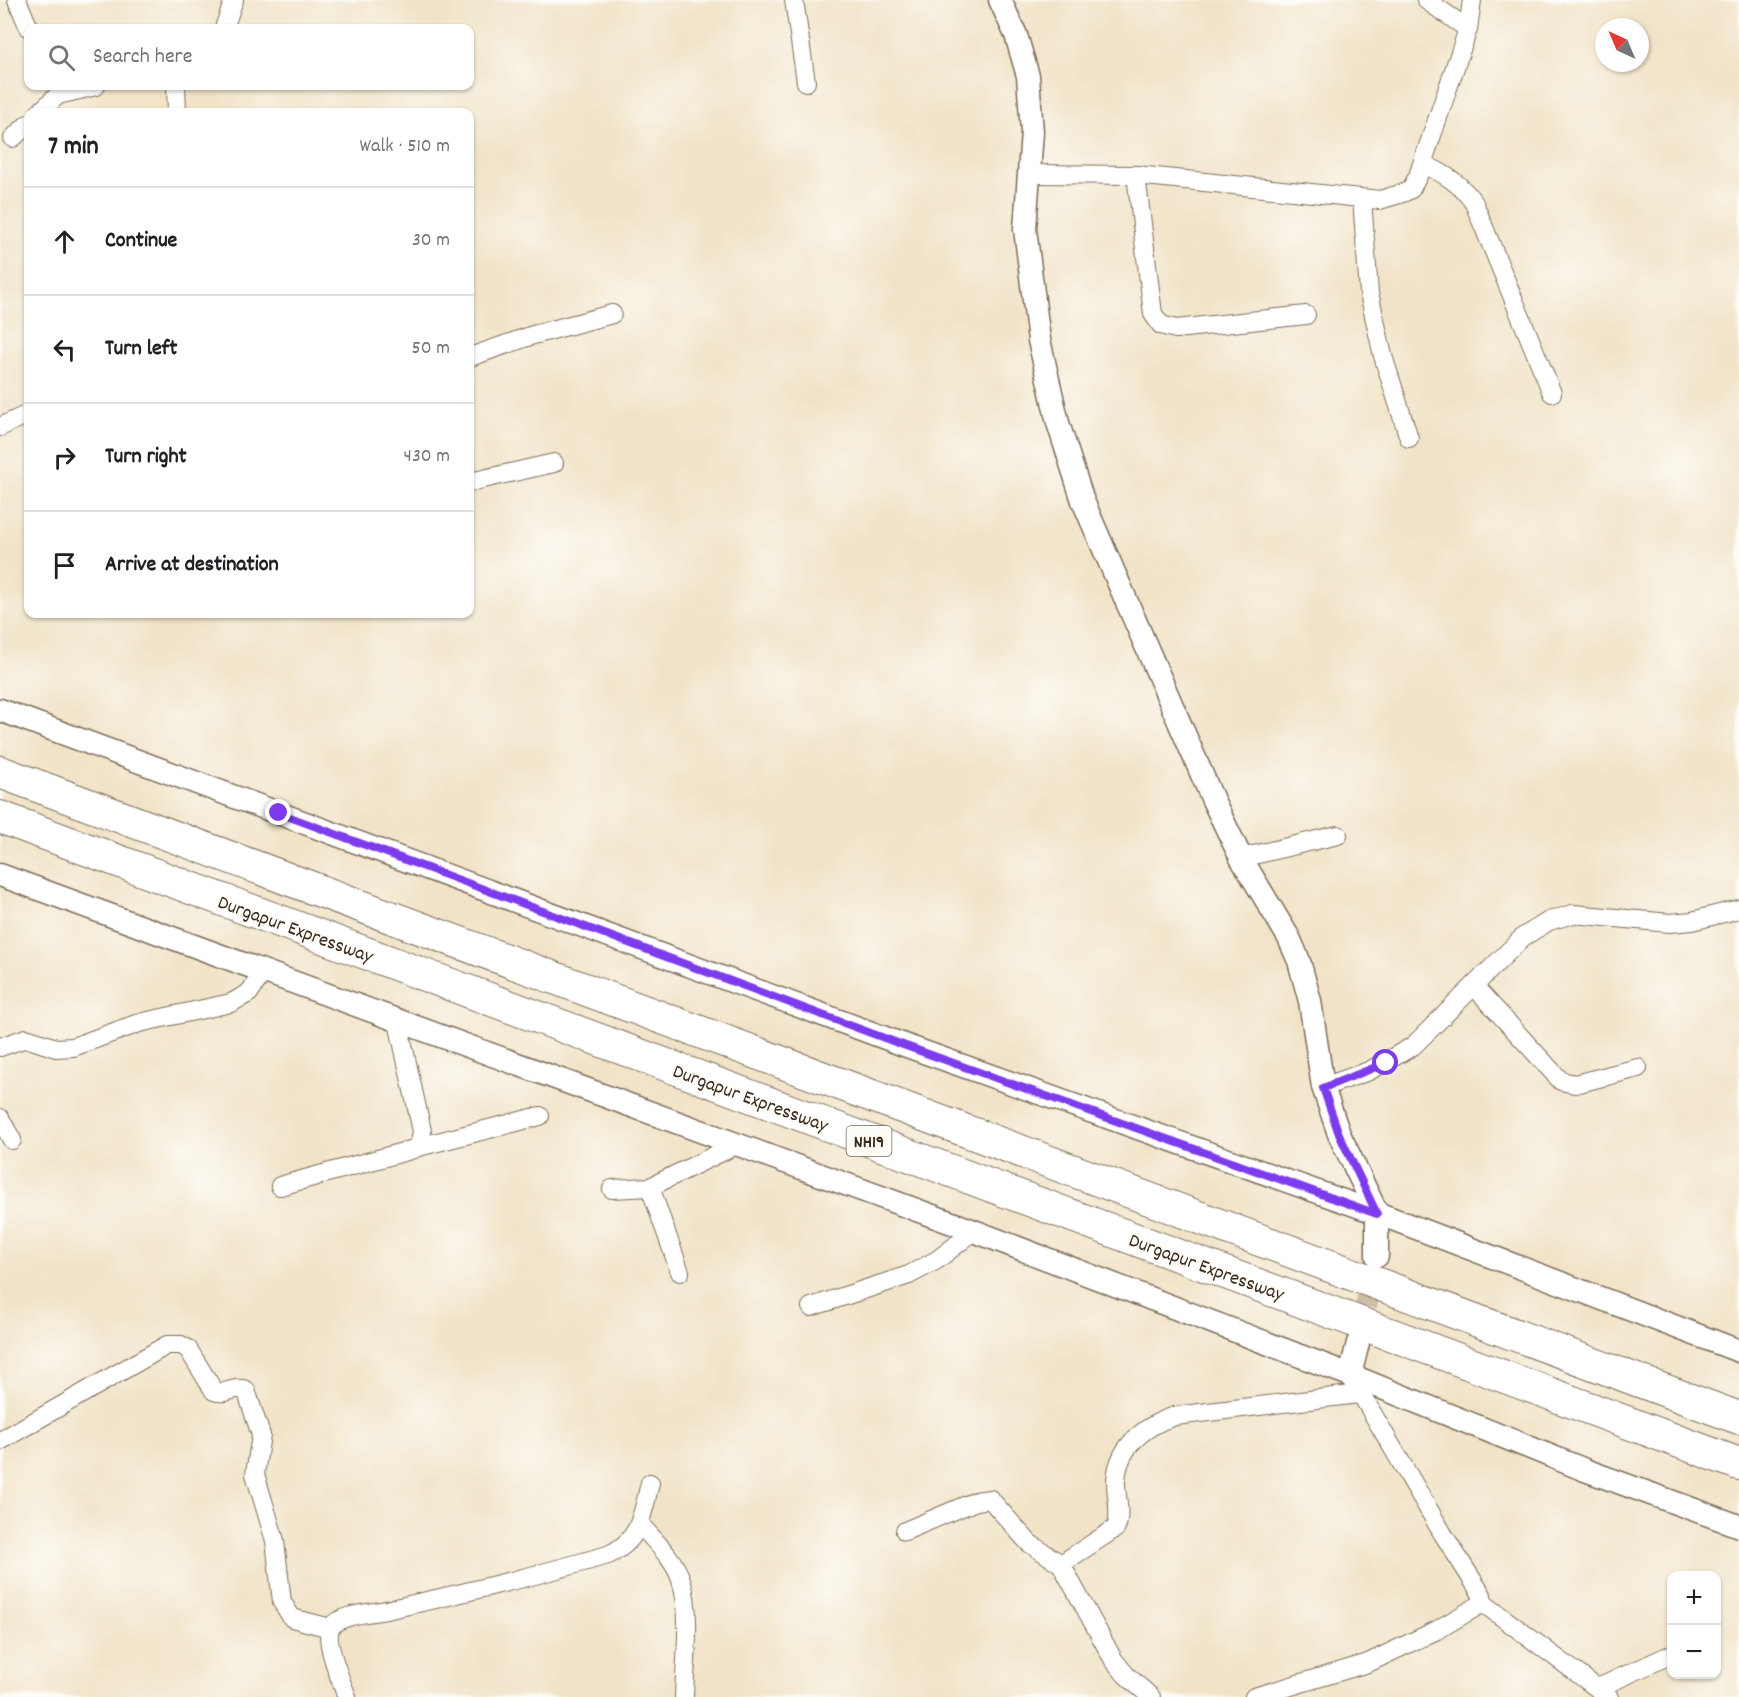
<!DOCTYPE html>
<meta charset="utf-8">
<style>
body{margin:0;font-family:Dekko,sans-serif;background:#f2f2f2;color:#202124}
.controls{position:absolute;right:18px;bottom:18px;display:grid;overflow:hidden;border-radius:12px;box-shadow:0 2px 4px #0004}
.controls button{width:54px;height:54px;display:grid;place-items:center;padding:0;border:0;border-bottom:2px solid #e0e0e0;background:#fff;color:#202124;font:30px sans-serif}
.compass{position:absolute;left:1595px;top:18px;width:54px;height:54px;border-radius:50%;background:#fff;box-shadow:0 2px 4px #0004;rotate:316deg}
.stop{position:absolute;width:18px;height:18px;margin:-14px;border:4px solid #7c3aed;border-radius:50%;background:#fff}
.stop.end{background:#7c3aed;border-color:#fff;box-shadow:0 2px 6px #0008}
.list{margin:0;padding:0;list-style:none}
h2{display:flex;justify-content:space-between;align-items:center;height:78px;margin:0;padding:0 24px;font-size:26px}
h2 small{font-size:20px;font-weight:400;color:#757577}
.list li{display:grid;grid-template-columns:39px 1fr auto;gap:18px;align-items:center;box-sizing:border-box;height:108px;padding:0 24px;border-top:2px solid #e0e0e0}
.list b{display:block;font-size:22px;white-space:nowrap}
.list em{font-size:20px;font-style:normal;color:#757577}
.icon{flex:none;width:33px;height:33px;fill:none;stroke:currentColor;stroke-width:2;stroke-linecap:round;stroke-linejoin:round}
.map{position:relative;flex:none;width:1739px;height:1697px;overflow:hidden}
.search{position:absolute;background:#fff;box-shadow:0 2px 4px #0004;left:24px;top:24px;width:450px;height:66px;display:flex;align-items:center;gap:15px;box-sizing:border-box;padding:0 21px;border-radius:12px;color:#757577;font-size:22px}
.panel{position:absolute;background:#fff;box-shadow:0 2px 4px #0004;left:24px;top:108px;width:450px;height:510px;border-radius:12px}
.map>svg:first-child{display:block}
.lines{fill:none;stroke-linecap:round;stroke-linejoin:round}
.tertiary-tunnel{stroke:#cdbea5;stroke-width:22;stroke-dasharray:22 11;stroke-linecap:butt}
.minor-casing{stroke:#7b6b59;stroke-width:20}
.tertiary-casing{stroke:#7b6b59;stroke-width:25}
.trunk-casing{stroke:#7b6b59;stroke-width:34}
.minor{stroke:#fff;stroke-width:18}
.tertiary{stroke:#fff;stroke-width:22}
.trunk{stroke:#fff;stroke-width:32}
.route{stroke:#7c3aed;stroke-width:8}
.labels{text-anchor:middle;stroke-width:4.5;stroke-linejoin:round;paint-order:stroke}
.shield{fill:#fdfcf7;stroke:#75695f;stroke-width:1.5}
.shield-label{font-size:18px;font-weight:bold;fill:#3b2a1e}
.street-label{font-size:20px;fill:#3b2a1e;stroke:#fdfcf7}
</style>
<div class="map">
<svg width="1739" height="1697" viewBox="0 0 1739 1697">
<rect width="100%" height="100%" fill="#fdfcf7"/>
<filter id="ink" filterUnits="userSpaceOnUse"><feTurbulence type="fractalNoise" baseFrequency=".0167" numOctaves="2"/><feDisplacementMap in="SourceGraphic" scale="12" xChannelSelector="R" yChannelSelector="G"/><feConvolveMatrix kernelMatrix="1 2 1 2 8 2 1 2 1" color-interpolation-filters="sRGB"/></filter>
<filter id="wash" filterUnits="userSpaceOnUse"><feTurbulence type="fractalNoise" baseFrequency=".008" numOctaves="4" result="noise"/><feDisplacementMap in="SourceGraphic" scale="24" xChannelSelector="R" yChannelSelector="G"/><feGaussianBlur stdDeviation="1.35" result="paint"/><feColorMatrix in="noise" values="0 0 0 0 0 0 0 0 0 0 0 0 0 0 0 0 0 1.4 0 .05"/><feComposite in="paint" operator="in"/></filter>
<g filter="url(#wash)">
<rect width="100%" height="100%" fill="#f1e3c7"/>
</g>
<g filter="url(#ink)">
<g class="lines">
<polyline class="tertiary-tunnel" points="1359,1339 1374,1269"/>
<g class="minor-casing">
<g id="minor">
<polyline points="17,0 29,28"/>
<polyline points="794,0 806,82"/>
<polyline points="1426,0 1468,29"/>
<polyline points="224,28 234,0"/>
<polyline points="176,86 177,112"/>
<polyline points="40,112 58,95 96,86"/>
<polyline points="13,138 28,124"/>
<path d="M1423,164C1445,174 1460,183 1474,203L1552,393"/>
<polyline points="1030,174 1136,175 1380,200 1403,193 1411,189 1418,176 1468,29 1472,0"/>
<polyline points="1136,175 1153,314 1161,325 1176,329 1306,315"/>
<polyline points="1362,199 1369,293 1383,356 1409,438"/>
<polyline points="470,357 533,335 612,314"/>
<polyline points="0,427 28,414"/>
<polyline points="470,482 554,463"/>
<polyline points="1241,858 1338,835"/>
<polyline points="1474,986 1561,1081 1575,1084 1638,1068"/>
<polyline points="0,1047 26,1038 56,1048 73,1047 139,1023 231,1003 249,993 264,971"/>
<polyline points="1323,1087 1369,1071 1413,1046 1523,937 1549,921 1573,914 1670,923 1692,921 1739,909"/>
<polyline points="0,1118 12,1140"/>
<polyline points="418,1147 540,1116"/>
<polyline points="280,1186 414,1149 420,1143 422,1131 397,1018"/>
<polyline points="650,1187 680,1272"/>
<polyline points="612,1189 650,1187 736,1145"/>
<polyline points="811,1307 909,1275 937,1260 974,1231"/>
<polyline points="1350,1375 1443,1534 1482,1595 1483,1603 1609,1697"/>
<path d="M0,1441L167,1345H181L188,1349L214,1391C226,1396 235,1385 246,1390L261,1435L255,1474L275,1541L282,1602L292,1618L330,1628"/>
<path d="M640,1524C654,1541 674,1558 681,1580C692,1612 685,1663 684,1697"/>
<polyline points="905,1531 976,1501 990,1499 1029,1543 1061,1564 1113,1659 1126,1675 1151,1697"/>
<path d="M1061,1564L1116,1528C1121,1515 1117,1500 1116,1486C1115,1449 1143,1426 1175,1416L1359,1394"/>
<polyline points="1598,1688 1672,1654"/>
<path d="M347,1697C342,1683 323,1640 331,1627C340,1614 372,1613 386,1610C461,1594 535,1576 608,1555C641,1540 642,1515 650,1483"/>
<polyline points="1254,1697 1368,1663 1437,1630 1483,1603"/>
</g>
</g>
<g class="tertiary-casing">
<g id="tertiary">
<polyline points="1000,0 1016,35 1028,76 1032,132 1025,229 1039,340 1058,423 1083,501 1213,800 1241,858 1289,938 1299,961 1310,1001 1323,1087 1339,1134 1377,1213 1377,1256"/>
<polyline points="0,710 904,1045 1377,1213 1739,1351"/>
<polyline points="0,875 974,1231 1350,1375 1585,1470 1739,1526"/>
<polyline points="1350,1375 1358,1343"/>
</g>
</g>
<g class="trunk-casing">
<g id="trunk">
<polyline points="0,772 1739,1418"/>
<polyline points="0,817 1739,1464"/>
</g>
</g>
<use href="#minor" class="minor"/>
<use href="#tertiary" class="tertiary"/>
<use href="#trunk" class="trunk"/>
</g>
</g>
<g class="lines" filter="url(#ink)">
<polyline class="route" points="279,813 903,1045 1377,1214 1339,1134 1323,1088 1386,1063"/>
</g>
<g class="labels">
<rect class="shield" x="846.5" y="1126" width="45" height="30" rx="4.5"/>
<g class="shield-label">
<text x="869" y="1147">NH19</text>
</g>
<g class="street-label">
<text transform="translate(296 928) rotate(20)" y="7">Durgapur Expressway</text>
<text transform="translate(751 1097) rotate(20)" y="7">Durgapur Expressway</text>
<text transform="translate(1207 1266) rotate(20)" y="7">Durgapur Expressway</text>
</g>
</g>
</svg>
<div class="controls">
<button>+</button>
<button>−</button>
</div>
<svg class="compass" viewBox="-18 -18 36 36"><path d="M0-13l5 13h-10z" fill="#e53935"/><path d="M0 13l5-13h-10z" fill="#757577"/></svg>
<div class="stop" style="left:1386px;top:1063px"></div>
<div class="stop end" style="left:279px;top:813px"></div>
<div class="search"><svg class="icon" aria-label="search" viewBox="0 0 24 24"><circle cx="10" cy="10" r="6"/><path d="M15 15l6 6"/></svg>Search here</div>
<section class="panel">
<h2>7 min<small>Walk · 510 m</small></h2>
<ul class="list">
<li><svg class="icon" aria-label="ahead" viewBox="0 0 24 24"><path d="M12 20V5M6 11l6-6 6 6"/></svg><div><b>Continue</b></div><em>30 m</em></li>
<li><svg class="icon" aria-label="left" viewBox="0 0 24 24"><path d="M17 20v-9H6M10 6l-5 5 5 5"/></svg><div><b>Turn left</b></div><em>50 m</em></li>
<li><svg class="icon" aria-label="right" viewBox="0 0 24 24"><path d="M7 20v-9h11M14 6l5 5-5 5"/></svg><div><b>Turn right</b></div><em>430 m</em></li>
<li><svg class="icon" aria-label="arrive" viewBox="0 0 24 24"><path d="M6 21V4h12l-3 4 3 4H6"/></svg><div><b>Arrive at destination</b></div></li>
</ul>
</section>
</div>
